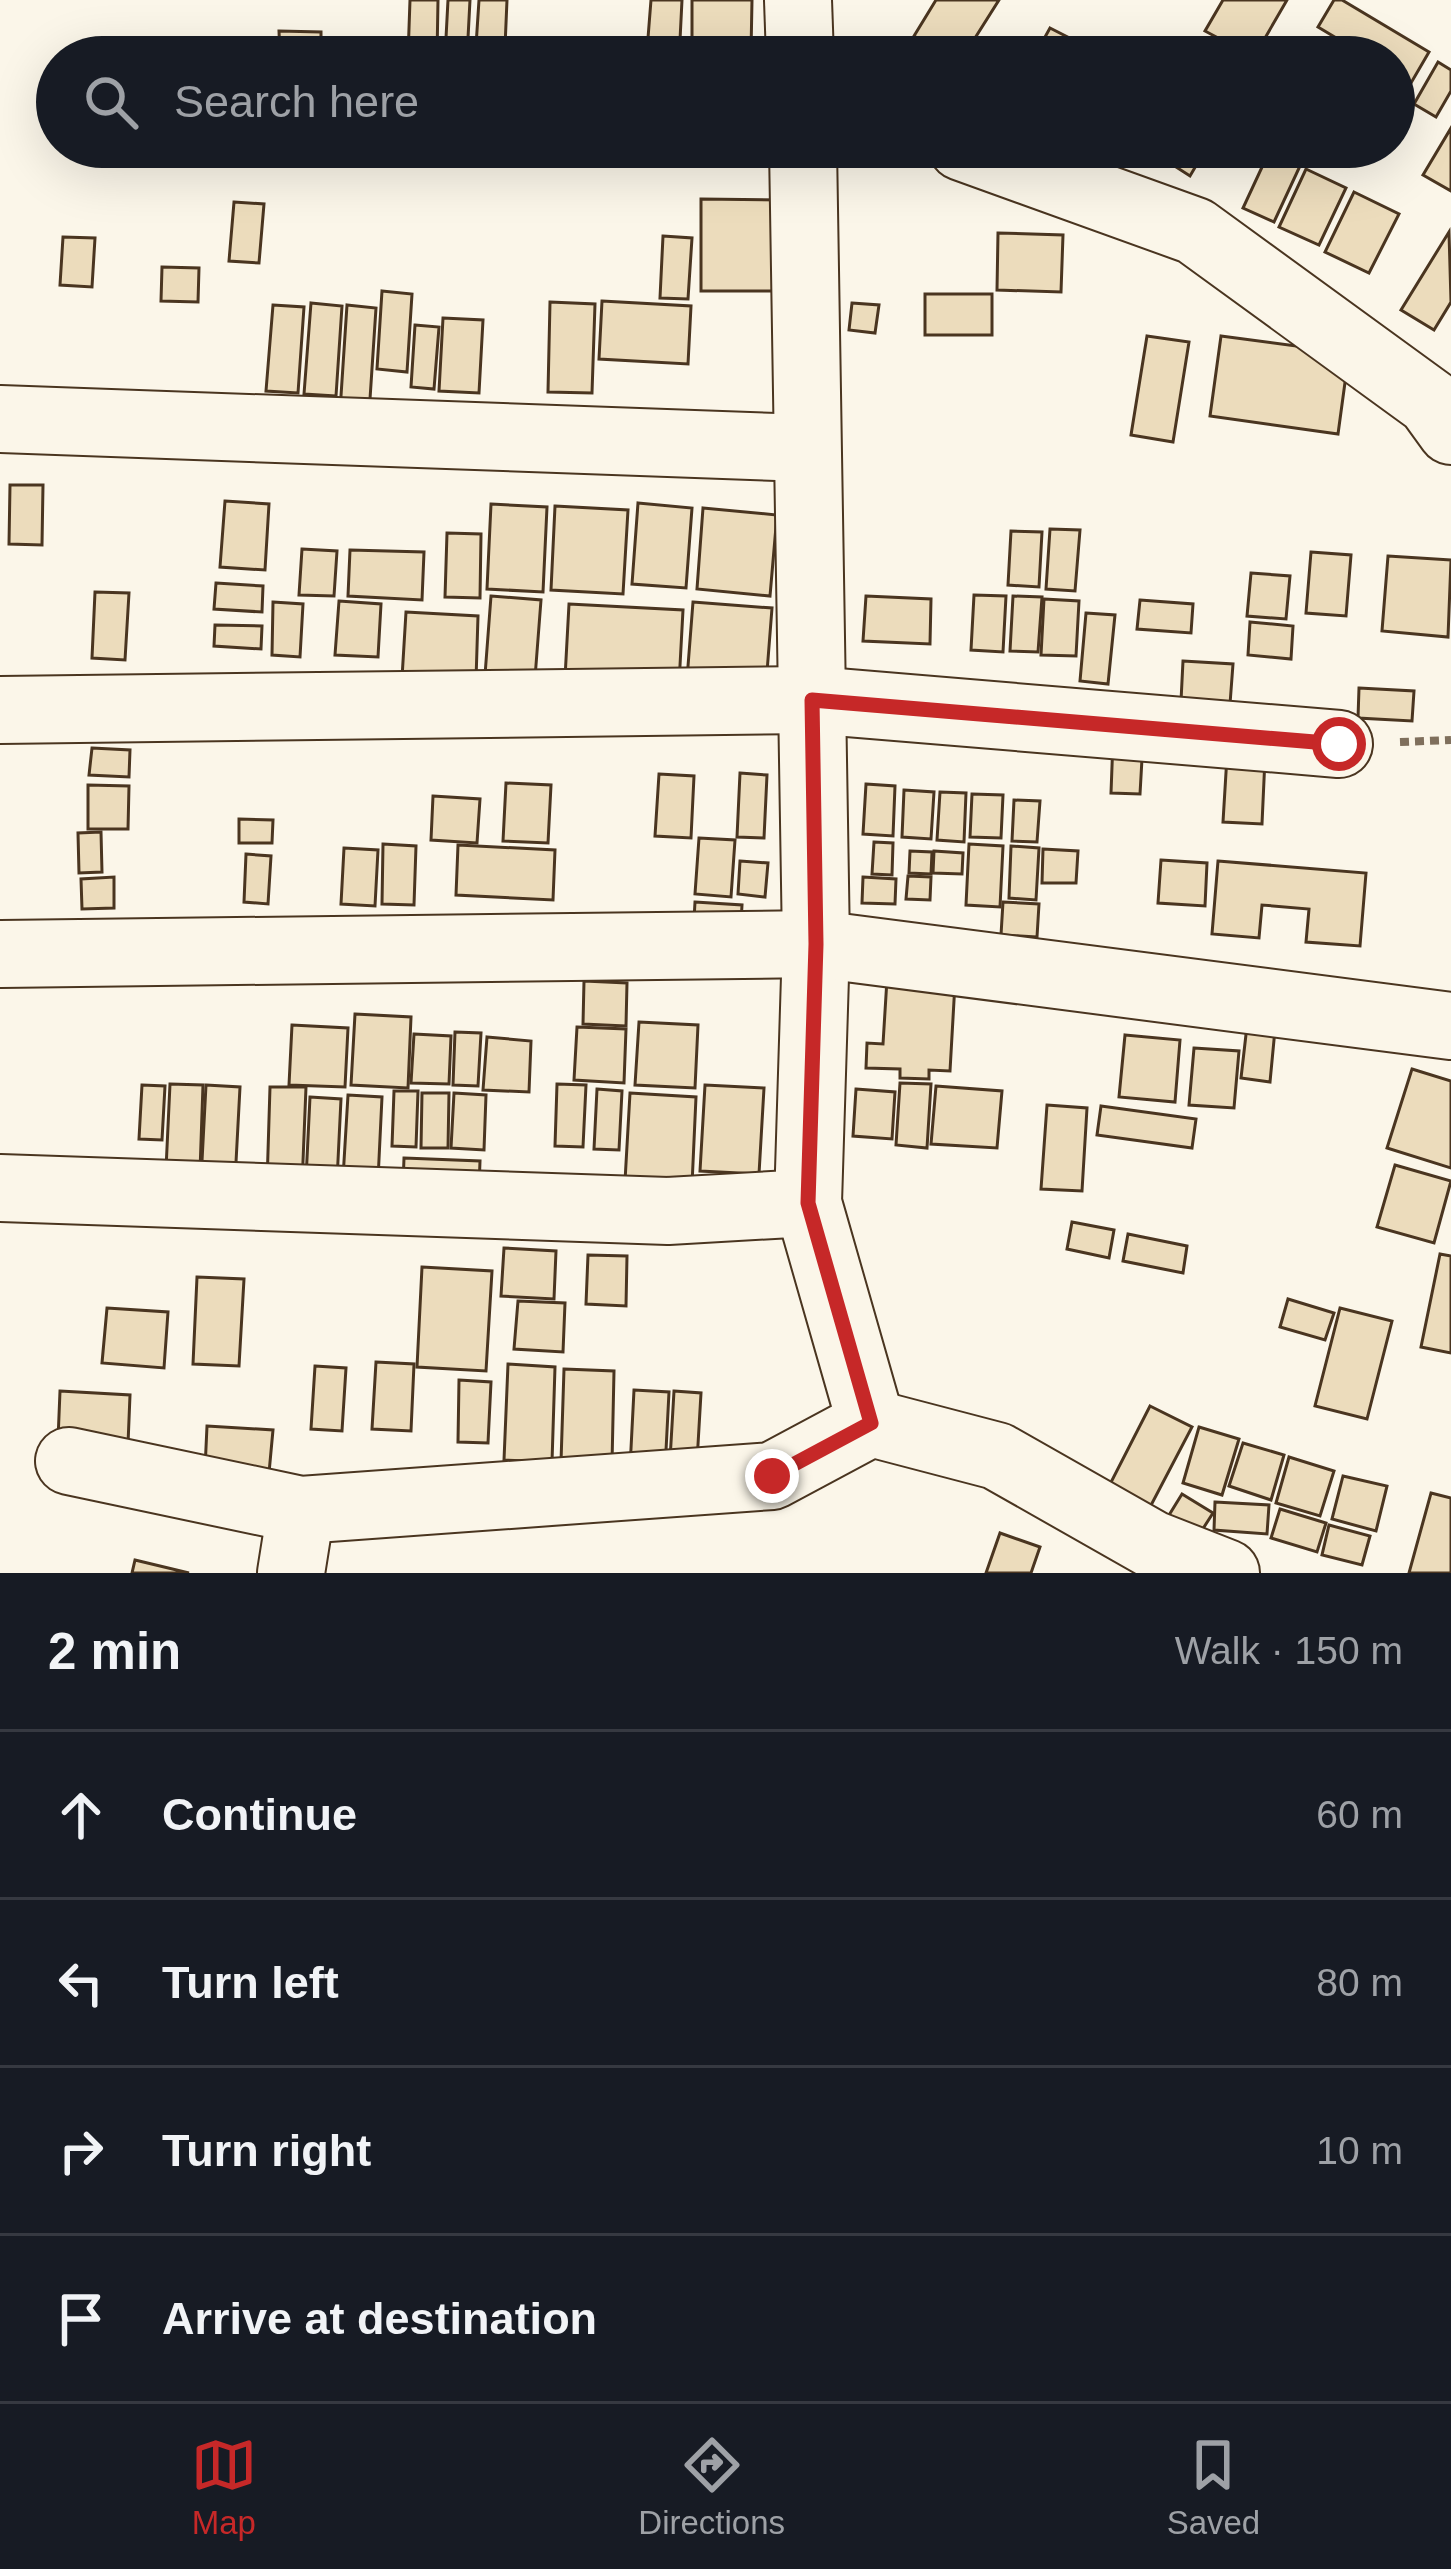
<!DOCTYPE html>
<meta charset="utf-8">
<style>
body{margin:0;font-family:Helvetica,sans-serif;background:#242831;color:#f1f3f6}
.stop{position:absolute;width:36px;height:36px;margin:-27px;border:9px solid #c62828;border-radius:50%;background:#fff}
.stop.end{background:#c62828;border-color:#fff;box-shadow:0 3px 12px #0008}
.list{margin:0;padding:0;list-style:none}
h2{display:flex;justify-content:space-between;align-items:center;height:156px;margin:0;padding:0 48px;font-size:51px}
h2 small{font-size:39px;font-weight:400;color:#9ea1a6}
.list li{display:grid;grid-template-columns:78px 1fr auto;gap:36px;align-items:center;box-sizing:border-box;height:168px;padding:0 48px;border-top:3px solid #363941}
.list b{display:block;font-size:45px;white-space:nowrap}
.list em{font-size:39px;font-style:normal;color:#9ea1a6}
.icon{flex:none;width:66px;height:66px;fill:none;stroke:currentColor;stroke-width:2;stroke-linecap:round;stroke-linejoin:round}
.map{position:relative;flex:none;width:1451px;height:1573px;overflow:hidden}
.search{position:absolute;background:#171b24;box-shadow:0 12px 48px #0002;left:36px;right:36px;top:36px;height:132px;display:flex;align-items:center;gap:30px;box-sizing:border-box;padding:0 42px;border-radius:66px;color:#9ea1a6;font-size:45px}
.sheet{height:828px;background:#171b24}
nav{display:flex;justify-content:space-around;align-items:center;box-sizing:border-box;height:168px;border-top:3px solid #363941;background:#171b24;font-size:33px;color:#9ea1a6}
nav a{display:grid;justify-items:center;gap:6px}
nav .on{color:#c62828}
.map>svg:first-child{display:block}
.building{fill:#ecdcbc;stroke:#4a3520;stroke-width:3}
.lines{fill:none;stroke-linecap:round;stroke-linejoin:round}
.minor-casing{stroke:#4a3520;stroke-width:70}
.path{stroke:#7f6f5c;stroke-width:8;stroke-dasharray:9 6;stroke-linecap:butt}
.minor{stroke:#fbf6e9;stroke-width:66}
.route{stroke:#c62828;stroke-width:15}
</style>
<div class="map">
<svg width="1451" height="1573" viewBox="0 0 1451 1573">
<rect width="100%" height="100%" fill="#fbf6e9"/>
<g class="building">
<polygon points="410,0 438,0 437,57 408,57"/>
<polygon points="448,0 470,0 467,57 445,57"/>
<polygon points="479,0 507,0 505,47 476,46"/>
<polygon points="651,0 682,0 680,40 648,38"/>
<polygon points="692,0 752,0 751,52 692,51"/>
<polygon points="936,0 999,0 963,57 948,57 914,36"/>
<polygon points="1223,0 1287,0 1254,57 1205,31"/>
<polygon points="1334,0 1342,0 1429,52 1411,83 1394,72 1394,57 1368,57 1318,27"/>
<polygon points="1050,28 1089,48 1084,57 1034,57"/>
<polygon points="279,31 321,32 321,57 280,57"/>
<polygon points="1438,62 1451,70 1451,91 1436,117 1414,104"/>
<polygon points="1451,128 1451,191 1423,175"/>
<polygon points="329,147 399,147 399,156 329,155"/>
<polygon points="1145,147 1207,147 1190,176"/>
<polygon points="1269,152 1300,166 1274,222 1243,208"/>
<polygon points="1306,169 1346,188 1319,245 1279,227"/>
<polygon points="1354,192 1399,214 1369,273 1325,252"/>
<polygon points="701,199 783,200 783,291 701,291"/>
<polygon points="234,202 264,204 259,263 229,261"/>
<polygon points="1449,232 1451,302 1434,330 1401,310"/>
<polygon points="998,233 1063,235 1061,292 997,290"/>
<polygon points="663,236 692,238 688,299 660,298"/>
<polygon points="63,237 95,238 92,287 60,285"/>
<polygon points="162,267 199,268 198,302 161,301"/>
<polygon points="382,291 412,294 407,372 377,369"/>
<rect x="925" y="294" width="67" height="41"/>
<polygon points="602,301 691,306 688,364 599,359"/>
<polygon points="550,302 595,304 592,393 548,392"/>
<polygon points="311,303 342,306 336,396 304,394"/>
<polygon points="852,303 879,305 875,333 849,330"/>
<polygon points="273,305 304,307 298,393 266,391"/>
<polygon points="347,305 376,308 369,414 340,411"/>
<polygon points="443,318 483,320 479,393 439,391"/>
<polygon points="415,325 439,327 434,389 411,387"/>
<polygon points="1147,336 1189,342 1173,442 1131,435"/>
<polygon points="1221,336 1349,353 1338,434 1210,416"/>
<polygon points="10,485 43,485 42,545 9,544"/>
<polygon points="225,501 269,504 265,570 220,567"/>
<polygon points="638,503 692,508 686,588 632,584"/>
<polygon points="491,504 547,507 543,592 487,589"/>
<polygon points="555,506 628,510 623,594 551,590"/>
<polygon points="703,508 777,515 770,596 697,589"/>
<polygon points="1050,529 1080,530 1075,591 1046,589"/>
<polygon points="1011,531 1042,532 1039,587 1008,585"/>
<polygon points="447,533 481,534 480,598 445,597"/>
<polygon points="302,549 337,551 334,596 299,595"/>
<polygon points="350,550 424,552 422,600 348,596"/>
<polygon points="1311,552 1351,555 1346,616 1306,613"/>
<polygon points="1388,556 1451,560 1448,637 1382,631"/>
<polygon points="1251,573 1290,576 1286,619 1247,616"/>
<polygon points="216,583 263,586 262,612 214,609"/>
<polygon points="95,592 129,593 125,660 92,658"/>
<polygon points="974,595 1006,596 1003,652 971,650"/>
<polygon points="491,596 541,600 535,678 485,675"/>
<polygon points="866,596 931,599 930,644 863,641"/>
<polygon points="1013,596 1042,597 1038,652 1010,651"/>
<polygon points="1044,599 1079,601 1076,656 1041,655"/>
<polygon points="1140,600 1193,604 1191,633 1137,629"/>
<polygon points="339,601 381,604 378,657 335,655"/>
<polygon points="273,602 303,604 300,657 272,655"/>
<polygon points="693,602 772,608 766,685 687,679"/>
<polygon points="569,604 683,610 679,684 565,678"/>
<polygon points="406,612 478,616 476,680 402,678"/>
<polygon points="1086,613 1115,615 1108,684 1080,681"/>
<polygon points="1250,622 1293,626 1291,659 1248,655"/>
<polygon points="215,625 262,626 261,649 214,646"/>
<polygon points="1183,661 1233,664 1230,704 1181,701"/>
<polygon points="1359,688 1414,691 1412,721 1358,718"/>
<polygon points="1113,740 1143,741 1140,794 1111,793"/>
<polygon points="92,748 130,750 129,777 89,775"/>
<polygon points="1227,756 1265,758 1262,824 1223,822"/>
<polygon points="740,773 767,775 764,838 737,837"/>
<polygon points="659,774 694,776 691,838 655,836"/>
<polygon points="506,783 551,785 548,843 503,841"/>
<polygon points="866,784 895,786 893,836 863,834"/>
<polygon points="88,785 129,786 128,829 88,829"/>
<polygon points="904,790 934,792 931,839 902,837"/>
<polygon points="940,792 966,793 964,842 937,840"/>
<polygon points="972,794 1003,795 1001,838 970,837"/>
<polygon points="433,796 480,799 477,843 431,840"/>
<polygon points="1014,800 1040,801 1037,842 1012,841"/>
<polygon points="239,819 273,820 272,843 239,843"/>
<polygon points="101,832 102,872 79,873 78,833"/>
<polygon points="699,838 735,840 731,897 695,894"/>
<polygon points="874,842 893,843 892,875 872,874"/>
<polygon points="383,844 416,846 414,905 382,904"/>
<polygon points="969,844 1003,846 1000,907 966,905"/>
<polygon points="458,845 555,850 553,900 456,895"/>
<polygon points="1011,846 1039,848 1036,900 1009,898"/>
<polygon points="344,848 378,850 375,906 341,904"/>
<polygon points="1043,849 1078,851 1076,883 1042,883"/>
<polygon points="910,851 932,852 931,874 909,873"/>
<polygon points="934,851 963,853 962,874 933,873"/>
<polygon points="246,854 271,856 268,904 244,902"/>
<polygon points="1161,860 1207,863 1205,906 1158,903"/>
<polygon points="740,861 768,863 765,897 738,894"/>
<polygon points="1218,861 1366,873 1360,946 1306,942 1309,909 1262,905 1259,938 1212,934"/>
<polygon points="908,876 931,877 930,900 906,899"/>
<polygon points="114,877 114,908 82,909 81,879"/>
<polygon points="863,877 896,879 895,904 862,903"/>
<polygon points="695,902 742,905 740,940 693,937"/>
<polygon points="1003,902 1039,904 1037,937 1001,935"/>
<polygon points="887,979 955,983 950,1071 929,1070 929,1079 900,1078 900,1069 866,1068 867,1043 883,1044"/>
<polygon points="584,981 627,983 626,1026 583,1024"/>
<polygon points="355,1014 411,1017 408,1088 351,1085"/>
<polygon points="1248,1017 1276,1019 1270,1082 1241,1078"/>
<polygon points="639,1022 698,1025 695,1088 635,1085"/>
<polygon points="292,1025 348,1028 345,1087 289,1085"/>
<polygon points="577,1027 626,1029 624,1083 574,1080"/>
<polygon points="455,1032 481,1033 478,1086 453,1085"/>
<polygon points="414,1034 451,1036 449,1084 411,1083"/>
<polygon points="1125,1035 1180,1040 1175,1102 1119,1097"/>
<polygon points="487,1037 531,1041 529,1092 483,1090"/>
<polygon points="1194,1048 1239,1051 1234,1108 1189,1105"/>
<polygon points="1412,1069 1451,1081 1451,1168 1387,1148"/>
<polygon points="900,1083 931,1084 927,1148 896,1145"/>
<polygon points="170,1084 203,1085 200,1171 166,1169"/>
<polygon points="557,1084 586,1085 583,1147 555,1146"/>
<polygon points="142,1085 165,1086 162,1140 139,1139"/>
<polygon points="206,1085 240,1087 235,1181 201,1180"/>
<polygon points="705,1085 764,1088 759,1174 700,1171"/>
<polygon points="936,1086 1002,1091 997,1148 931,1144"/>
<polygon points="270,1087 306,1087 302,1186 267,1184"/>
<polygon points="597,1089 622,1091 619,1150 594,1149"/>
<polygon points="856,1089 895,1092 892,1139 853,1136"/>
<polygon points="394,1091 418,1091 416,1147 392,1146"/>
<polygon points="422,1093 449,1093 448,1148 421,1148"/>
<polygon points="454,1093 486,1095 484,1150 451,1148"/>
<polygon points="630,1093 696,1097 692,1185 625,1181"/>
<polygon points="348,1095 382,1097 378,1180 343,1178"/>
<polygon points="310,1097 341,1099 337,1181 306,1179"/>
<polygon points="1047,1105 1087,1108 1082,1191 1041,1189"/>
<polygon points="1101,1106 1196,1119 1192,1148 1097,1135"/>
<polygon points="404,1158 480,1161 479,1188 403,1185"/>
<polygon points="1395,1165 1451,1181 1434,1243 1377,1227"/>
<polygon points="1072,1222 1114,1230 1109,1258 1067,1249"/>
<polygon points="1128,1234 1187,1246 1183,1273 1123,1261"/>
<polygon points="504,1248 556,1251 554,1299 501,1296"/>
<polygon points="1440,1254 1451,1256 1451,1353 1421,1347"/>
<polygon points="588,1255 627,1256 626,1306 586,1304"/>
<polygon points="422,1267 492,1271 486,1371 417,1367"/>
<polygon points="197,1277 244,1279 239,1366 193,1364"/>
<polygon points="1288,1299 1334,1313 1325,1340 1280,1327"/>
<polygon points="518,1301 565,1303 563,1352 514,1349"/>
<polygon points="107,1308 168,1312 164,1368 102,1363"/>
<polygon points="1340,1308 1392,1321 1367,1419 1315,1406"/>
<polygon points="376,1362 414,1364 411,1431 372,1429"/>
<polygon points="508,1364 555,1367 552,1462 504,1460"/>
<polygon points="315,1366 346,1368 342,1431 311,1429"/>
<polygon points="564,1369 614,1371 612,1464 561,1462"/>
<polygon points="459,1380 491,1382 488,1443 458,1442"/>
<polygon points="634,1390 669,1392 665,1470 630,1468"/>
<polygon points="60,1391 130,1395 128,1444 58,1440"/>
<polygon points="674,1391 701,1393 696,1479 669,1477"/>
<polygon points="1150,1406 1192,1427 1148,1511 1107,1490"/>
<polygon points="207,1426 273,1430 269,1473 205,1469"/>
<polygon points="1199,1427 1239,1439 1222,1495 1183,1483"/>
<polygon points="1243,1443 1284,1455 1271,1500 1229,1486"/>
<polygon points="1289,1457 1334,1471 1320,1516 1276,1503"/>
<polygon points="1343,1476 1387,1486 1376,1531 1332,1519"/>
<polygon points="1431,1493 1451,1498 1451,1573 1409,1573"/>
<polygon points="1182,1494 1213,1513 1197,1538 1166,1520"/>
<polygon points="1215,1502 1269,1505 1267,1534 1214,1530"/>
<polygon points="1280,1509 1326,1523 1317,1552 1271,1538"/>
<polygon points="1329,1525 1370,1536 1362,1565 1322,1555"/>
<polygon points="1000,1533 1040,1547 1031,1573 986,1573"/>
<polygon points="135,1560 189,1573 132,1573"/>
</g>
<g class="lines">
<g class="minor-casing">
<g id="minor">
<polyline points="798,0 800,57"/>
<polyline points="803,147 816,944 808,1203 871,1423"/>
<polyline points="962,147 1195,231 1430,402 1451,431"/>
<polyline points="0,419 806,448"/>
<polyline points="0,710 812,700 1339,744"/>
<polyline points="1,954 816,944 1451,1026"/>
<polyline points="0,1188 668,1211 808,1203"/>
<polyline points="69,1461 301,1510 772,1476 871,1423 997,1456 1152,1544 1226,1573"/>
<polyline points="291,1573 301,1510"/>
</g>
</g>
<polyline class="path" points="1400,742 1451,740"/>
<use href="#minor" class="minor"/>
</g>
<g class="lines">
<polyline class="route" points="772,1476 871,1423 808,1203 816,944 812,700 1339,744"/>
</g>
</svg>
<div class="stop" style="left:1339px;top:744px"></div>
<div class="stop end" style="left:772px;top:1476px"></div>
<div class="search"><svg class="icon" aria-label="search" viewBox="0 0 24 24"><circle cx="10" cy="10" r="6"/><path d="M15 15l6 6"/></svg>Search here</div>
</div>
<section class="sheet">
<h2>2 min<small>Walk · 150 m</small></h2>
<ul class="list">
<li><svg class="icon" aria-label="ahead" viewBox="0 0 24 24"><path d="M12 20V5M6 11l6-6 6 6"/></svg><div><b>Continue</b></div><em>60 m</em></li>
<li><svg class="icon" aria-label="left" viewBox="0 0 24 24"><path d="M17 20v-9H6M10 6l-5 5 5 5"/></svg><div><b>Turn left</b></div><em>80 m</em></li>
<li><svg class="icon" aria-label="right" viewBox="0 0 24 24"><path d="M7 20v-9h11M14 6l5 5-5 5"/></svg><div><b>Turn right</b></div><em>10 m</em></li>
<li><svg class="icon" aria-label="arrive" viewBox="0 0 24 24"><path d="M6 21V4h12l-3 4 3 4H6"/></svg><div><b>Arrive at destination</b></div></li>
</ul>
</section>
<nav>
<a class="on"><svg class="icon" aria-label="map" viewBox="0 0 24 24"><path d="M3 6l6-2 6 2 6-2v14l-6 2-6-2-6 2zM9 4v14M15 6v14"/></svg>Map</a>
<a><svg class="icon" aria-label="directions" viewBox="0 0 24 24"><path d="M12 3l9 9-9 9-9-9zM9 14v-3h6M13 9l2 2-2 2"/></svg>Directions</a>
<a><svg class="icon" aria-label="saved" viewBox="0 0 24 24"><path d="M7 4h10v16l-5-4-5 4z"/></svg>Saved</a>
</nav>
